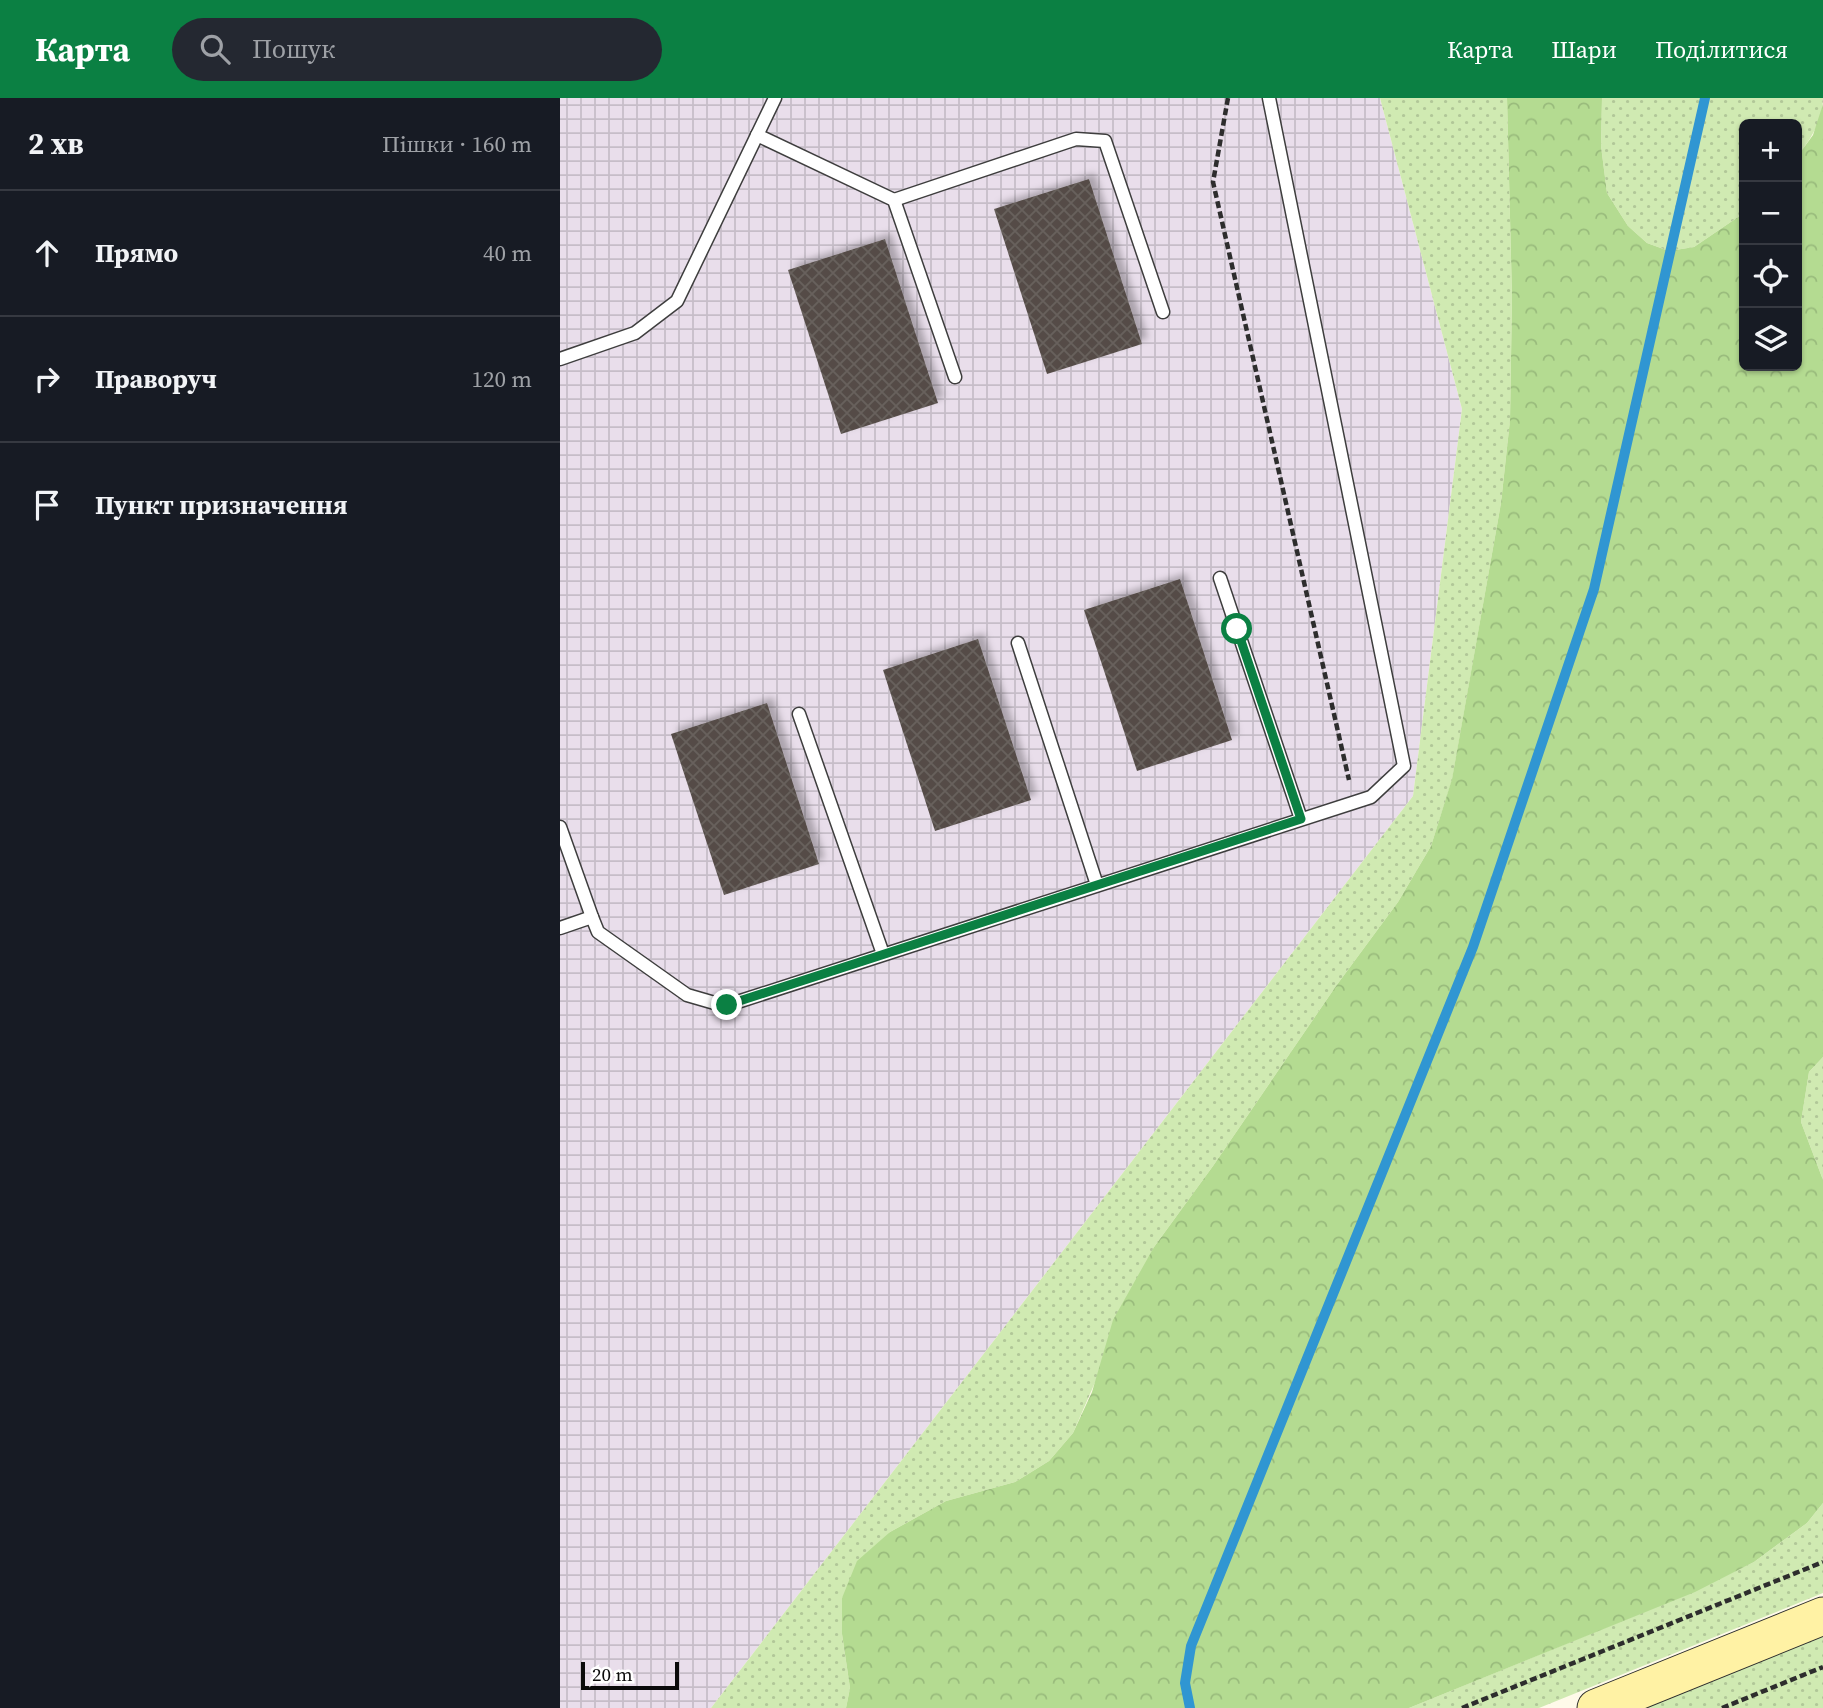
<!DOCTYPE html>
<html lang="uk">
<meta charset="utf-8">
<style>
body{margin:0;font-family:"Source Serif 4",serif;background:#242831;color:#f1f3f6}
.controls{position:absolute;right:21px;top:21px;display:grid;overflow:hidden;border-radius:10px;box-shadow:0 2px 5px #0004}
.controls button{width:63px;height:63px;display:grid;place-items:center;padding:0;border:0;border-bottom:2px solid #363941;background:#171b24;color:#f1f3f6;font:35px sans-serif}
.scale{position:absolute;left:21px;bottom:18px;width:98px;box-sizing:border-box;padding-left:7px;border:4px solid #0b0b0b;border-top:0;font-size:19px;line-height:24px;white-space:nowrap;color:#0b0b0b;-webkit-text-stroke:5px #fff;paint-order:stroke}
.stop{position:absolute;width:21px;height:21px;margin:-16px;border:5px solid #0b8043;border-radius:50%;background:#fff}
.stop.end{background:#0b8043;border-color:#fff;box-shadow:0 2px 7px #0008}
.list{margin:0;padding:0;list-style:none}
h2{display:flex;justify-content:space-between;align-items:center;height:91px;margin:0;padding:0 28px;font-size:30px}
h2 small{font-size:23px;font-weight:400;color:#9ea1a6}
.list li{display:grid;grid-template-columns:46px 1fr auto;gap:21px;align-items:center;box-sizing:border-box;height:126px;padding:0 28px;border-top:2px solid #363941}
.list b{display:block;font-size:26px;white-space:nowrap}
.list em{font-size:23px;font-style:normal;color:#9ea1a6}
.icon{flex:none;width:38px;height:38px;fill:none;stroke:currentColor;stroke-width:2;stroke-linecap:round;stroke-linejoin:round}
.map{position:relative;flex:none;width:1263px;height:1610px;overflow:hidden}
header{display:flex;align-items:center;gap:42px;box-sizing:border-box;height:98px;padding:0 35px;background:#0b8043;color:#fff}
header strong{font-size:33px}
nav{display:flex;gap:38px;margin-inline-start:auto;font-size:24px}
.search{width:490px;height:63px;background:#242831;display:flex;align-items:center;gap:18px;box-sizing:border-box;padding:0 24px;border-radius:38px;color:#9ea1a6;font-size:26px}
main{display:flex}
aside{flex:1;background:#171b24}
.map>svg:first-child{display:block}
.industrial{fill:url(#industrial-grid)}
.grass{fill:url(#grass-dots)}
.forest{fill:url(#forest-crowns)}
.lines{fill:none;stroke-linecap:round;stroke-linejoin:round}
.stream{stroke:#3096d2;stroke-width:10}
.building{fill:url(#building-cross-hatch);filter:url(#shadow)}
.service-casing{stroke:#3e3e3e;stroke-width:15}
.secondary-casing{stroke:#2d2d2d;stroke-width:39}
.path{stroke:#2d2d2d;stroke-width:4.5;stroke-dasharray:7 3.5;stroke-linecap:butt}
.service{stroke:#fff;stroke-width:12}
.secondary{stroke:#fff2a4;stroke-width:37}
.route{stroke:#0b8043;stroke-width:9}
</style>
<header>
<strong>Карта</strong>
<div class="search"><svg class="icon" aria-label="search" viewBox="0 0 24 24"><circle cx="10" cy="10" r="6"/><path d="M15 15l6 6"/></svg>Пошук</div>
<nav><a>Карта</a><a>Шари</a><a>Поділитися</a></nav>
</header>
<main>
<aside>
<h2>2 хв<small>Пішки · 160 m</small></h2>
<ul class="list">
<li><svg class="icon" aria-label="ahead" viewBox="0 0 24 24"><path d="M12 20V5M6 11l6-6 6 6"/></svg><div><b>Прямо</b></div><em>40 m</em></li>
<li><svg class="icon" aria-label="right" viewBox="0 0 24 24"><path d="M7 20v-9h11M14 6l5 5-5 5"/></svg><div><b>Праворуч</b></div><em>120 m</em></li>
<li><svg class="icon" aria-label="arrive" viewBox="0 0 24 24"><path d="M6 21V4h12l-3 4 3 4H6"/></svg><div><b>Пункт призначення</b></div></li>
</ul>
</aside>
<div class="map">
<svg width="1263" height="1610" viewBox="0 0 1263 1610">
<defs>
<pattern id="industrial-grid" width="8" height="8" patternUnits="userSpaceOnUse" patternTransform="scale(1.75)"><rect width="8" height="8" fill="#e9deeb"/><path d="M0 4h8M4 0v8" fill="none" stroke="#c6bdc8"/></pattern>
<pattern id="grass-dots" width="8" height="8" patternUnits="userSpaceOnUse" patternTransform="scale(1.75)"><rect width="8" height="8" fill="#d0eab2"/><path d="M2 2h.1M6 6h.1" fill="none" stroke="#b1c798" stroke-width="1.8" stroke-linecap="round"/></pattern>
<pattern id="forest-crowns" width="20" height="18" patternUnits="userSpaceOnUse" patternTransform="scale(1.75)"><rect width="20" height="18" fill="#b4db91"/><path d="M2 6a3 3 0 1 1 6 0M12 15a3 3 0 1 1 6 0" fill="none" stroke="#99bb7c"/></pattern>
<pattern id="building-cross-hatch" width="8" height="8" patternUnits="userSpaceOnUse" patternTransform="scale(1.75)"><rect width="8" height="8" fill="#544c47"/><path d="M0 0l8 8M0 8l8-8" fill="none" stroke="#68615d"/></pattern>
<filter id="shadow"><feDropShadow dx="6" dy="-6" stdDeviation="3.5" flood-color="#0004"/></filter>
</defs>
<rect width="100%" height="100%" fill="#fffae9"/>
<polygon class="industrial" points="0,0 820,0 902,311 853,698 151,1610 0,1610"/>
<g class="grass">
<polygon points="820,0 947,0 952,199 950,322 941,405 892,682 871,748 838,804 776,888 653,1068 594,1149 513,1335 489,1363 455,1384 386,1403 330,1434 282,1500 282,1536 290,1590 286,1610 151,1610 853,698 902,311"/>
<path d="M1042,0H1263C1263,23 1250,42 1237,59V26H1184V115L1134,149L1109,153L1087,145L1068,128L1047,95L1041,48Z"/>
<polygon points="1263,959 1263,1082 1241,1024 1249,974"/>
<polygon points="1263,1405 1263,1495 979,1610 849,1610 1135,1493 1194,1464 1247,1425"/>
<polygon points="1263,1535 1263,1610 1077,1610"/>
</g>
<polygon class="forest" points="947,0 1042,0 1041,48 1047,95 1068,128 1087,145 1109,153 1134,149 1184,115 1184,268 1237,268 1237,59 1253,37 1263,6 1263,959 1249,974 1241,1024 1263,1082 1263,1405 1247,1425 1194,1464 1135,1494 849,1610 286,1610 290,1590 282,1536 282,1500 297,1463 330,1434 386,1403 455,1384 489,1363 513,1335 532,1294 553,1222 594,1149 653,1068 776,888 838,804 871,748 892,681 941,405 950,322 952,199"/>
<g class="lines">
<polyline class="stream" points="630,1610 625,1585 631,1548 913,849 1034,491 1145,0"/>
</g>
<g class="building">
<polygon points="529,81 582,246 487,276 434,111"/>
<polygon points="325,141 378,305 281,336 228,172"/>
<polygon points="620,481 672,642 577,673 524,512"/>
<polygon points="418,541 471,702 375,733 323,572"/>
<polygon points="207,605 259,766 164,797 111,636"/>
</g>
<g class="lines">
<g class="service-casing">
<g id="service">
<polyline points="197,37 334,102 395,279"/>
<polyline points="334,102 516,41 545,43 603,214"/>
<polyline points="0,261 75,235 117,203 215,0"/>
<polyline points="660,480 741,721"/>
<polyline points="458,545 537,787"/>
<polyline points="239,616 323,856"/>
<polyline points="0,729 32,819"/>
<polyline points="0,830 32,819 38,834 127,897 165,908 811,699 844,668 709,0"/>
</g>
</g>
<g class="secondary-casing">
<polyline id="secondary" points="1036,1610 1263,1518"/>
</g>
<g class="path">
<polyline points="668,0 653,84 789,682"/>
<polyline points="902,1610 1263,1464"/>
<polyline points="1162,1610 1263,1569"/>
</g>
<use href="#service" class="service"/>
<use href="#secondary" class="secondary"/>
</g>
<g class="lines">
<polyline class="route" points="167,907 741,721 677,531"/>
</g>
</svg>
<div class="controls">
<button>+</button>
<button>−</button>
<button><svg class="icon" aria-label="locate" viewBox="0 0 24 24"><circle cx="12" cy="12" r="6"/><path d="M12 2v4M12 18v4M2 12h4M18 12h4"/></svg></button>
<button><svg class="icon" aria-label="layers" viewBox="0 0 24 24"><path d="M12 4l9 5-9 5-9-5zM3 14l9 5 9-5"/></svg></button>
</div>
<div class="scale">20 m</div>
<div class="stop" style="left:677px;top:531px"></div>
<div class="stop end" style="left:167px;top:907px"></div>
</div>
</main>
